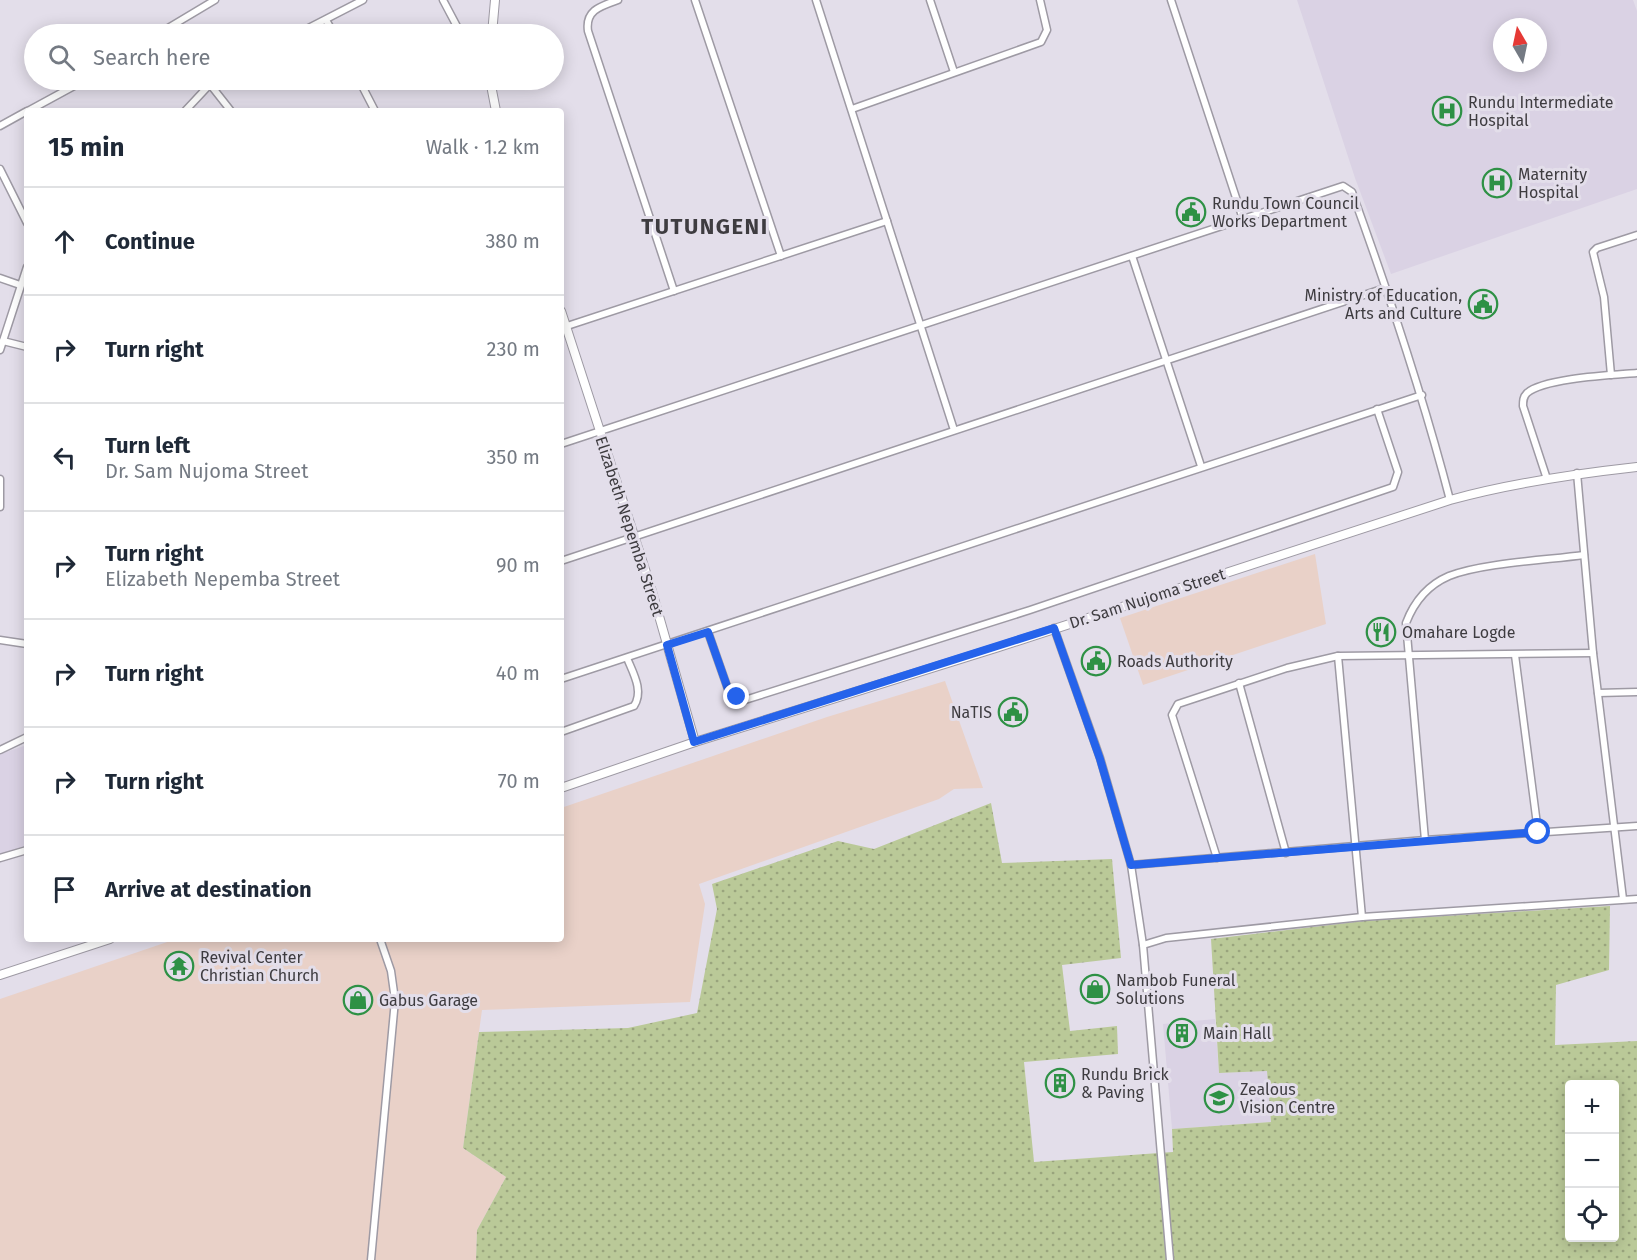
<!DOCTYPE html>
<meta charset="utf-8">
<style>
body{margin:0;font-family:"Fira Sans",sans-serif;background:#f6f6f7;color:#1f2937}
.controls{position:absolute;right:18px;bottom:18px;display:grid;overflow:hidden;border-radius:6px;box-shadow:0 3px 15px #0003}
.controls button{width:54px;height:54px;display:grid;place-items:center;padding:0;border:0;border-bottom:2px solid #e0e1e3;background:#fff;color:#1f2937;font:30px sans-serif}
.compass{position:absolute;left:1493px;top:18px;width:54px;height:54px;border-radius:50%;background:#fff;box-shadow:0 3px 15px #0003;rotate:351deg}
.stop{position:absolute;width:18px;height:18px;margin:-14px;border:4px solid #2563eb;border-radius:50%;background:#fff}
.stop.end{background:#2563eb;border-color:#fff;box-shadow:0 2px 6px #0008}
.list{margin:0;padding:0;list-style:none}
h2{display:flex;justify-content:space-between;align-items:center;height:78px;margin:0;padding:0 24px;font-size:26px}
h2 small{font-size:20px;font-weight:400;color:#747a83}
.list li{display:grid;grid-template-columns:39px 1fr auto;gap:18px;align-items:center;box-sizing:border-box;height:108px;padding:0 24px;border-top:2px solid #e0e1e3}
.list b{display:block;font-size:22px;white-space:nowrap}
.list p{margin:0;font-size:20px;white-space:nowrap;color:#747a83}
.list em{font-size:20px;font-style:normal;color:#747a83}
.icon{flex:none;width:33px;height:33px;fill:none;stroke:currentColor;stroke-width:2;stroke-linecap:round;stroke-linejoin:round}
.map{position:relative;flex:none;width:1637px;height:1260px;overflow:hidden}
.search{position:absolute;background:#fff;box-shadow:0 3px 15px #0003;left:24px;top:24px;width:540px;height:66px;display:flex;align-items:center;gap:15px;box-sizing:border-box;padding:0 21px;border-radius:33px;color:#747a83;font-size:22px}
.panel{position:absolute;background:#fff;box-shadow:0 3px 15px #0003;left:24px;top:108px;width:540px;height:834px;border-radius:6px}
.map>svg:first-child{display:block}
.commercial{fill:#e9d1c8}
.built{fill:#dad2e4;fill-rule:evenodd}
.grass{fill:url(#grass-dots);fill-rule:evenodd}
.lines{fill:none;stroke-linecap:round;stroke-linejoin:round}
.minor-casing{stroke:#9e9aa4;stroke-width:9}
.tertiary-casing{stroke:#9e9aa4;stroke-width:10}
.minor{stroke:#fff;stroke-width:6}
.tertiary{stroke:#fff;stroke-width:8}
.route{stroke:#2563eb;stroke-width:8}
.labels{text-anchor:middle;stroke-width:6;stroke-linejoin:round;paint-order:stroke}
.poi-label{font-size:16px;fill:#3e3c40;stroke:#e3deea;text-anchor:start}
.street-label{font-size:16px;fill:#3e3c40;stroke:#e3deea}
.district-label{font-size:22px;font-weight:bold;letter-spacing:1.5px;fill:#3e3c40;stroke:#e3deea}
</style>
<div class="map">
<svg width="1637" height="1260" viewBox="0 0 1637 1260">
<defs>
<pattern id="grass-dots" width="8" height="8" patternUnits="userSpaceOnUse" patternTransform="scale(1.5)"><rect width="8" height="8" fill="#bac998"/><path d="M2 2h.1M6 6h.1" fill="none" stroke="#99a47d" stroke-width="1.8" stroke-linecap="round"/></pattern>
</defs>
<rect width="100%" height="100%" fill="#e3deea"/>
<g class="commercial">
<polygon points="1315,554 1326,624 1143,685 1120,618"/>
<polygon points="945,681 983,788 954,789 939,799 699,884 705,904 690,1002 482,1010 463,1148 506,1177 477,1230 476,1260 0,1260 0,999 176,939 561,939 561,808 827,717"/>
</g>
<g class="built">
<path d="M1297,0H1633L1637,11V189L1391,274L1355,178ZM1502,27H1538V63H1502Z"/>
<polygon points="27,745 27,846 0,854 0,754"/>
<polygon points="1215,1019 1219,1073 1267,1071 1271,1122 1172,1129 1163,1024"/>
</g>
<path class="grass" d="M991,803L1002,863L1112,859L1121,958L1062,965L1070,1031L1117,1026L1118,1054L1024,1062L1034,1162L1173,1152L1172,1129L1271,1122L1267,1071L1219,1073L1211,939L1364,921L1610,906L1609,970L1556,985L1555,1045L1637,1041V1260H476L477,1230L506,1177L463,1148L479,1032L628,1028L697,1013L717,909L712,884L838,841L874,849ZM1570,1084H1614V1238H1570Z"/>
<g class="lines">
<g class="minor-casing">
<g id="minor">
<polyline points="443,0 461,34"/>
<path d="M618,0C601,6 585,10 588,31L674,291"/>
<polyline points="695,0 781,256"/>
<polyline points="816,0 954,430"/>
<polyline points="930,0 954,72"/>
<polyline points="1171,0 1243,219"/>
<polyline points="326,20 334,34"/>
<polyline points="158,34 215,0"/>
<polyline points="297,34 363,0"/>
<polyline points="359,80 375,111"/>
<polyline points="209,83 231,111"/>
<polyline points="852,109 1041,42 1047,30 1040,0"/>
<polyline points="28,111 85,80"/>
<polyline points="185,111 214,80"/>
<polyline points="0,126 27,111"/>
<polyline points="0,169 27,223"/>
<polyline points="1132,256 1201,466"/>
<polyline points="0,278 20,285"/>
<polyline points="561,328 887,221"/>
<polyline points="3,341 27,347"/>
<polyline points="0,350 27,267"/>
<polyline points="1611,375 1604,297 1593,252 1597,248 1637,235"/>
<path d="M561,444L1343,186L1352,192C1389,294 1423,396 1450,500"/>
<polyline points="1577,473 1593,653 1623,899"/>
<polyline points="0,479 0,507"/>
<path d="M1547,479L1523,406C1523,401 1523,397 1527,393C1544,378 1613,375 1637,373"/>
<polyline points="561,561 1385,288"/>
<polyline points="1054,628 1100,758 1131,865 1143,945 1170,1260"/>
<polyline points="708,632 729,692 745,700 1030,610 1393,487 1398,472 1377,409"/>
<polyline points="0,640 27,644"/>
<polyline points="1515,655 1538,832"/>
<polyline points="1338,656 1362,917"/>
<polyline points="561,679 1422,395"/>
<polyline points="1239,683 1286,853"/>
<polyline points="1598,693 1637,692"/>
<path d="M561,732L634,706C644,691 633,673 627,658"/>
<polyline points="0,750 27,737"/>
<path d="M1425,840L1406,623C1414,602 1428,585 1449,576C1482,563 1547,560 1584,555"/>
<polyline points="0,858 27,850"/>
<polyline points="1217,858 1172,715 1178,704 1287,668 1338,656 1593,653"/>
<polyline points="1131,865 1425,840 1637,826"/>
<polyline points="1143,945 1166,938 1362,917 1637,899"/>
<polyline points="371,1260 395,1000 391,971 380,939"/>
</g>
</g>
<g class="tertiary-casing">
<g id="tertiary">
<polyline points="492,34 495,0"/>
<polyline points="490,80 496,111"/>
<polyline points="561,311 651,588 695,742"/>
<path d="M561,788L695,742L999,647L1450,500C1511,483 1574,474 1637,467"/>
<polyline points="0,975 110,939"/>
</g>
</g>
<use href="#minor" class="minor"/>
<use href="#tertiary" class="tertiary"/>
</g>
<g class="lines">
<polyline class="route" points="737,697 729,692 708,632 667,645 694,742 1054,628 1100,759 1131,865 1538,832"/>
</g>
<defs>
<g id="hospital-ring" transform="scale(1.5)"><circle r="9.5" fill="#e3deea" stroke="#2e9145" stroke-width="1.5"/><path d="M-5-5h3v3.5h4V-5h3V5h-3V1.5h-4V5h-3Z" fill="#2e9145"/></g>
<g id="civic-ring" transform="scale(1.5)"><circle r="9.5" fill="#e3deea" stroke="#2e9145" stroke-width="1.5"/><path d="M-.6-6.5H3V-4.5H.6V-3L4-1V1h2V6H-6V1h2V-1L-.6-3ZM-1.2 2.5V6h2.4V2.5Z" fill="#2e9145"/></g>
<g id="restaurant-ring" transform="scale(1.5)"><circle r="9.5" fill="#e3deea" stroke="#2e9145" stroke-width="1.5"/><path d="M-5-6h1v4h1v-4h1v4h1v-4h1v5L-1.5 .5V6h-2V.5L-5-1ZM5-6V6H3V1.5H1.5Q1.5-4 5-6Z" fill="#2e9145"/></g>
<g id="temple-ring" transform="scale(1.5)"><circle r="9.5" fill="#e3deea" stroke="#2e9145" stroke-width="1.5"/><path d="M0-6L5-2H3V0L6.5 2.5H4V6H1.5V3h-3V6H-4V2.5H-6.5L-3 0V-2H-5Z" fill="#2e9145"/></g>
<g id="shop-ring" transform="scale(1.5)"><circle r="9.5" fill="#e3deea" stroke="#2e9145" stroke-width="1.5"/><path d="M-5-2.5h2.3a2.7 3.5 0 0 1 5.4 0H5L5.5 6h-11ZM-1.5-2.5h3a1.5 2.3 0 0 0-3 0Z" fill="#2e9145"/></g>
<g id="building-ring" transform="scale(1.5)"><circle r="9.5" fill="#e3deea" stroke="#2e9145" stroke-width="1.5"/><path d="M-4-6H4V6H1V3H-1V6H-4ZM-2.5-4.3h1.7v1.8h-1.7ZM.8-4.3h1.7v1.8H.8ZM-2.5-1h1.7V.8h-1.7ZM.8-1h1.7V.8H.8Z" fill="#2e9145"/></g>
<g id="school-ring" transform="scale(1.5)"><circle r="9.5" fill="#e3deea" stroke="#2e9145" stroke-width="1.5"/><path d="M0-5L7-2L0 1L-7-2ZM-4 1L0 2.5L4 1V4Q0 6-4 4Z" fill="#2e9145"/></g>
</defs>
<g fill-rule="evenodd">
<use href="#hospital-ring" x="1447" y="111"/>
<use href="#hospital-ring" x="1497" y="183"/>
<use href="#civic-ring" x="1191" y="212"/>
<use href="#civic-ring" x="1483" y="304"/>
<use href="#restaurant-ring" x="1381" y="632"/>
<use href="#civic-ring" x="1096" y="661"/>
<use href="#civic-ring" x="1013" y="712"/>
<use href="#temple-ring" x="179" y="966"/>
<use href="#shop-ring" x="1095" y="989"/>
<use href="#shop-ring" x="358" y="1000"/>
<use href="#building-ring" x="1182" y="1033"/>
<use href="#building-ring" x="1060" y="1083"/>
<use href="#school-ring" x="1219" y="1098"/>
</g>
<g class="labels">
<g class="poi-label">
<text x="1468" y="108">Rundu Intermediate<tspan x="1468" dy="18">Hospital</tspan></text>
<text x="1518" y="180">Maternity<tspan x="1518" dy="18">Hospital</tspan></text>
<text x="1212" y="209">Rundu Town Council<tspan x="1212" dy="18">Works Department</tspan></text>
<text x="1462" y="301" text-anchor="end">Ministry of Education,<tspan x="1462" dy="18">Arts and Culture</tspan></text>
<text x="1402" y="638">Omahare Logde</text>
<text x="1117" y="667">Roads Authority</text>
<text x="992" y="718" text-anchor="end">NaTIS</text>
<text x="200" y="963">Revival Center<tspan x="200" dy="18">Christian Church</tspan></text>
<text x="1116" y="986">Nambob Funeral<tspan x="1116" dy="18">Solutions</tspan></text>
<text x="379" y="1006">Gabus Garage</text>
<text x="1203" y="1039">Main Hall</text>
<text x="1081" y="1080">Rundu Brick<tspan x="1081" dy="18">&amp; Paving</tspan></text>
<text x="1240" y="1095">Zealous<tspan x="1240" dy="18">Vision Centre</tspan></text>
</g>
<g class="street-label">
<text transform="translate(630 526) rotate(72)" y="6">Elizabeth Nepemba Street</text>
<text transform="translate(1147 598) rotate(-18)" y="6">Dr. Sam Nujoma Street</text>
</g>
<g class="district-label">
<text x="705" y="234">TUTUNGENI</text>
</g>
</g>
</svg>
<div class="controls">
<button>+</button>
<button>−</button>
<button><svg class="icon" aria-label="locate" viewBox="0 0 24 24"><circle cx="12" cy="12" r="6"/><path d="M12 2v4M12 18v4M2 12h4M18 12h4"/></svg></button>
</div>
<svg class="compass" viewBox="-18 -18 36 36"><path d="M0-13l5 13h-10z" fill="#e53935"/><path d="M0 13l5-13h-10z" fill="#747a83"/></svg>
<div class="stop" style="left:1538px;top:832px"></div>
<div class="stop end" style="left:737px;top:697px"></div>
<div class="search"><svg class="icon" aria-label="search" viewBox="0 0 24 24"><circle cx="10" cy="10" r="6"/><path d="M15 15l6 6"/></svg>Search here</div>
<section class="panel">
<h2>15 min<small>Walk · 1.2 km</small></h2>
<ul class="list">
<li><svg class="icon" aria-label="ahead" viewBox="0 0 24 24"><path d="M12 20V5M6 11l6-6 6 6"/></svg><div><b>Continue</b></div><em>380 m</em></li>
<li><svg class="icon" aria-label="right" viewBox="0 0 24 24"><path d="M7 20v-9h11M14 6l5 5-5 5"/></svg><div><b>Turn right</b></div><em>230 m</em></li>
<li><svg class="icon" aria-label="left" viewBox="0 0 24 24"><path d="M17 20v-9H6M10 6l-5 5 5 5"/></svg><div><b>Turn left</b><p>Dr. Sam Nujoma Street</p></div><em>350 m</em></li>
<li><svg class="icon" aria-label="right" viewBox="0 0 24 24"><path d="M7 20v-9h11M14 6l5 5-5 5"/></svg><div><b>Turn right</b><p>Elizabeth Nepemba Street</p></div><em>90 m</em></li>
<li><svg class="icon" aria-label="right" viewBox="0 0 24 24"><path d="M7 20v-9h11M14 6l5 5-5 5"/></svg><div><b>Turn right</b></div><em>40 m</em></li>
<li><svg class="icon" aria-label="right" viewBox="0 0 24 24"><path d="M7 20v-9h11M14 6l5 5-5 5"/></svg><div><b>Turn right</b></div><em>70 m</em></li>
<li><svg class="icon" aria-label="arrive" viewBox="0 0 24 24"><path d="M6 21V4h12l-3 4 3 4H6"/></svg><div><b>Arrive at destination</b></div></li>
</ul>
</section>
</div>
